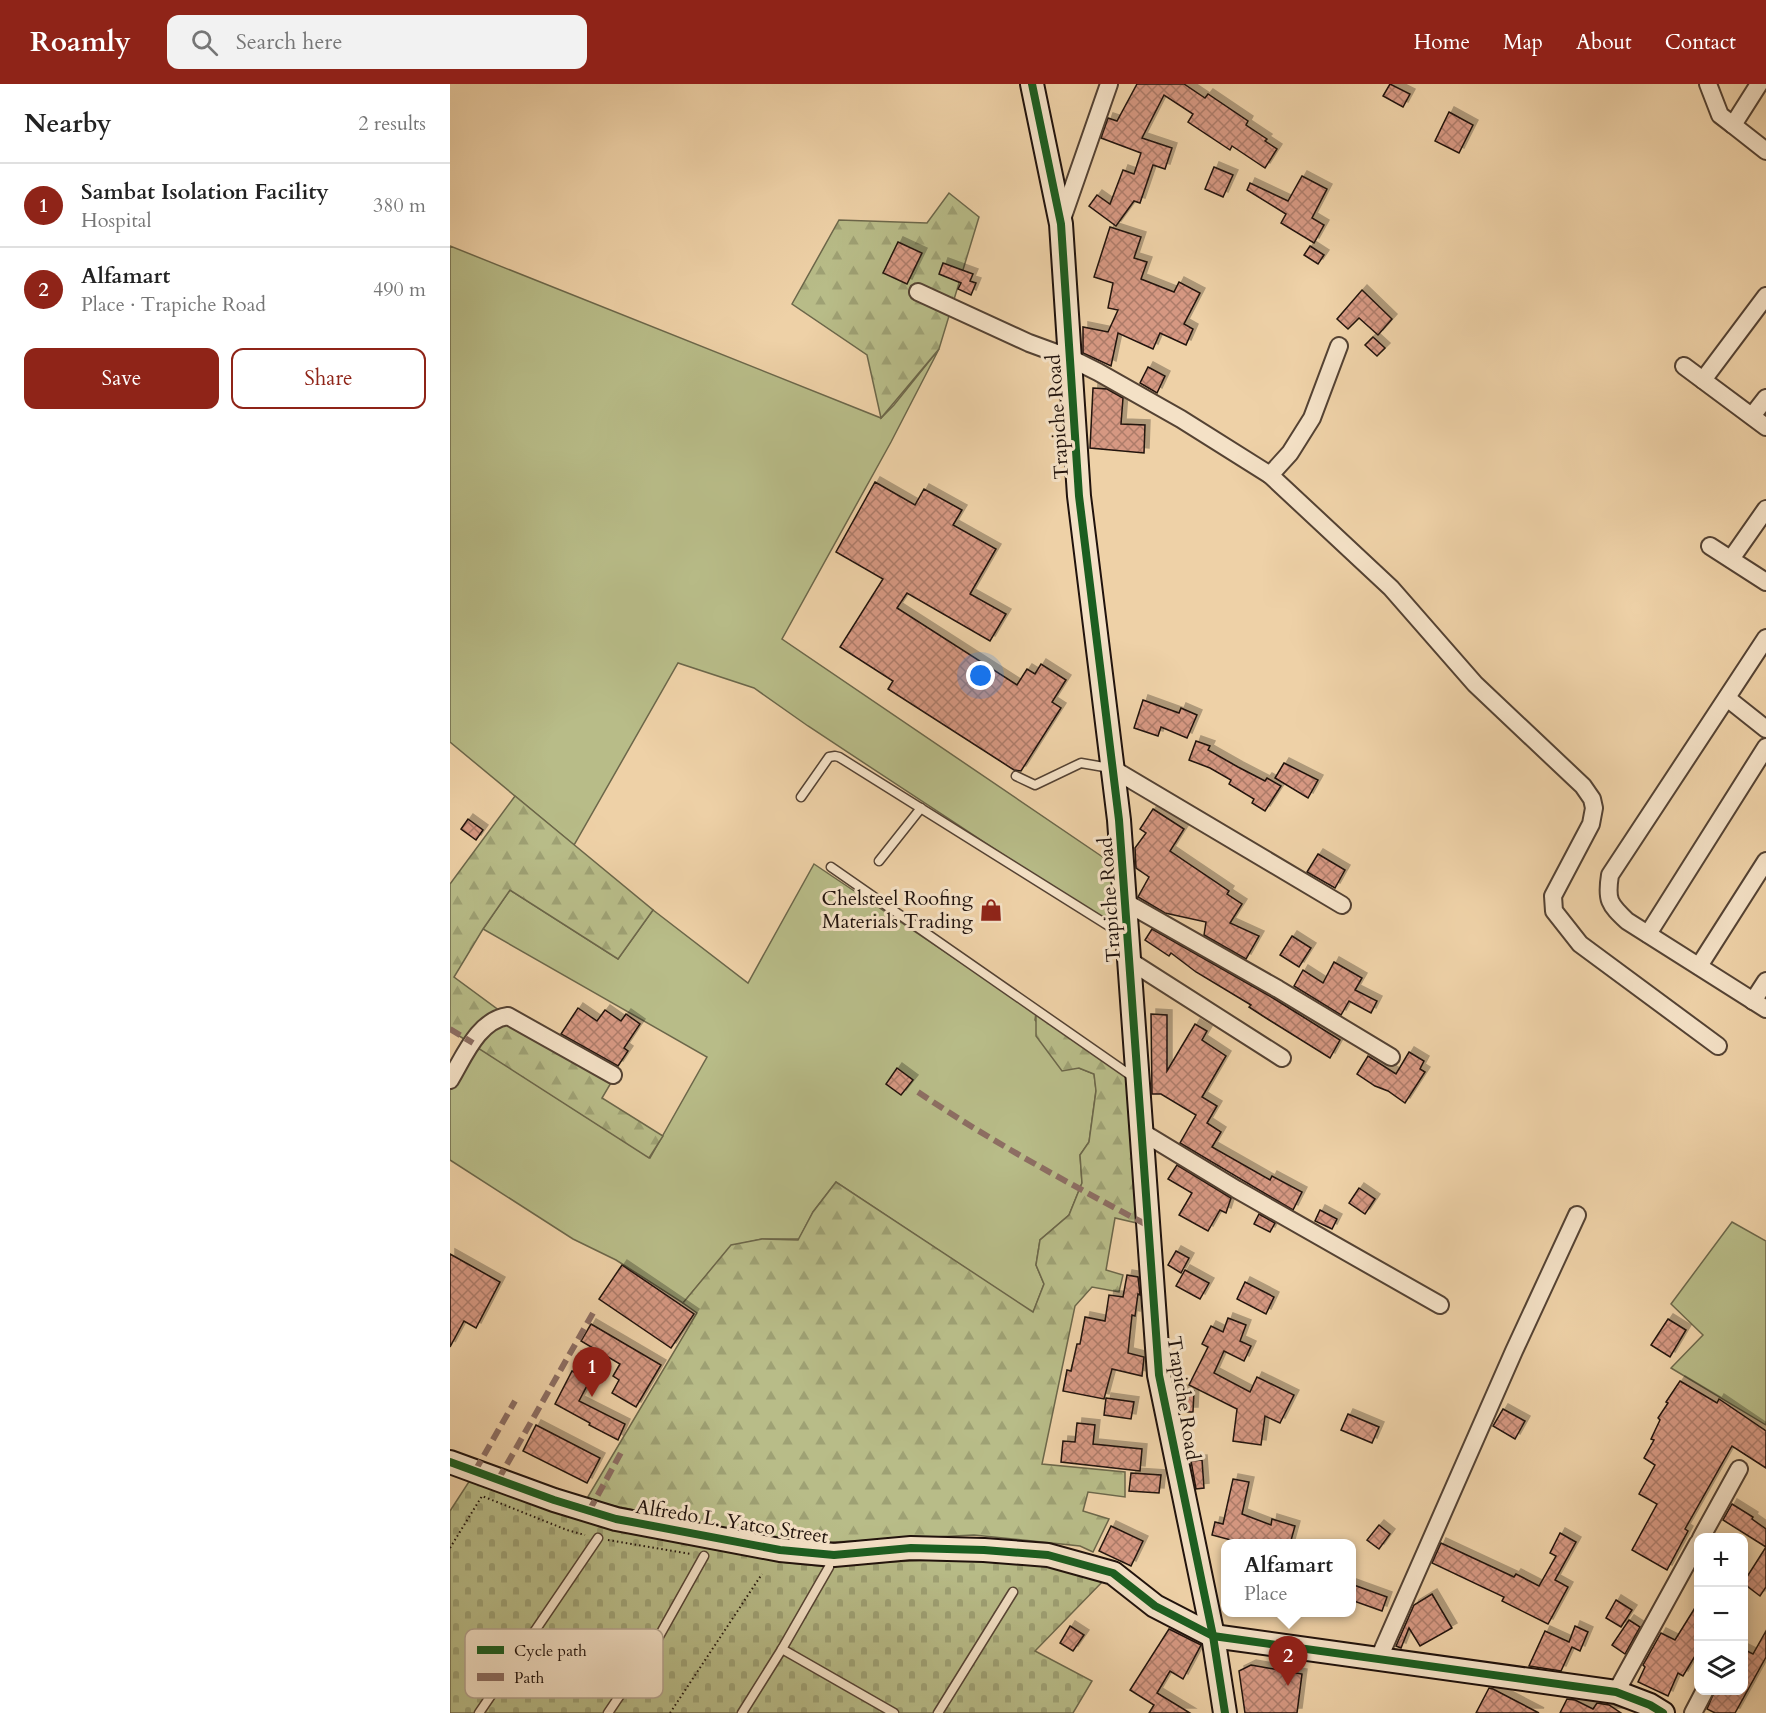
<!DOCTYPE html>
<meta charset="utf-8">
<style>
body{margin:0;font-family:Cardo,serif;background:#f2f2f2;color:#222}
.controls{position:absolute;right:18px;bottom:18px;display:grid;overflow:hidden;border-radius:12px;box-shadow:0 3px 15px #0003}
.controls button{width:54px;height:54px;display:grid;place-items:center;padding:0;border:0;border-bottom:2px solid #e0e0e0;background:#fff;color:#222;font:30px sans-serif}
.you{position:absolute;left:531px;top:592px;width:21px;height:21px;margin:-15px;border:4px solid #fff;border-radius:50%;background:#1a73e8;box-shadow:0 0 0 9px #1a73e833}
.badge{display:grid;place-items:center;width:39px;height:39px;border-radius:50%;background:#8f2418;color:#fff;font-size:20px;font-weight:700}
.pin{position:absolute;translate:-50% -50px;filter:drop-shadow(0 2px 3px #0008)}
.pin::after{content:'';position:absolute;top:32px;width:21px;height:18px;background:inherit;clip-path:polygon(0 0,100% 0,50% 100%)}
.popup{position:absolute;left:771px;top:1455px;width:135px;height:78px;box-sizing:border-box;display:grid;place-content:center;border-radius:12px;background:#fff;filter:drop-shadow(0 2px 4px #0005);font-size:20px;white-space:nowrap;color:#767676}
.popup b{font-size:22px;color:#222}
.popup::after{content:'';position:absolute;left:50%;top:100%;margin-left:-12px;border:12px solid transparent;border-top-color:#fff}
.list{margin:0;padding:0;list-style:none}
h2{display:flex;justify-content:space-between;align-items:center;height:78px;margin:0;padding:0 24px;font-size:26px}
h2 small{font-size:20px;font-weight:400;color:#767676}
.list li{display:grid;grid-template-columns:39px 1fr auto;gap:18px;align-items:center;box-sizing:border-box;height:84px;padding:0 24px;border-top:2px solid #e0e0e0}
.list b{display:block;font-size:22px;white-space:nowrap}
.list p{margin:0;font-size:20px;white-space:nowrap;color:#767676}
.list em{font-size:20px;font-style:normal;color:#767676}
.actions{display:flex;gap:12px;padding:18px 24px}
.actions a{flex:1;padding:14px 0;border:2px solid #8f2418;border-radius:12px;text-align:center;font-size:21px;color:#8f2418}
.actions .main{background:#8f2418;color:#fff}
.icon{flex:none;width:33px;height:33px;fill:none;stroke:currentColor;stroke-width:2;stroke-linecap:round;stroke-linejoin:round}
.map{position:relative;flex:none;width:1316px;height:1629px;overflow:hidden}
header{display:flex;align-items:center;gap:36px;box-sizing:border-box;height:84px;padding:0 30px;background:#8f2418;color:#fff}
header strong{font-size:28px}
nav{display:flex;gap:33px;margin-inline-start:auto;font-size:21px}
.search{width:420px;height:54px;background:#f2f2f2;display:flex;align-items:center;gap:15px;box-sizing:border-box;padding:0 21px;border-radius:12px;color:#767676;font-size:22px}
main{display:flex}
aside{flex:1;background:#fff}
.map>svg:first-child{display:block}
.green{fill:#b8bc88;stroke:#6c674a;stroke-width:1.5}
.forest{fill:url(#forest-firs);stroke:#6c674a;stroke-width:1.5}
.cemetery{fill:url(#cemetery-stones);stroke:#6c674a;stroke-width:1.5}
.building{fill:url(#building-cross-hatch);stroke:#20120c;stroke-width:1.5;filter:url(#shadow)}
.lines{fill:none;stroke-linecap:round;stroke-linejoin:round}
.lane-casing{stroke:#544233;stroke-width:11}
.street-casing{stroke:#544233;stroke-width:20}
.secondary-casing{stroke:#20120c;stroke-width:26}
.path{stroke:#20120c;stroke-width:2;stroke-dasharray:1.5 3;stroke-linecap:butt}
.lane{stroke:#f4e1c6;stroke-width:8}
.street{stroke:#f4e1c6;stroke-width:16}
.secondary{stroke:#f4e1c6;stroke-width:22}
.quiet{stroke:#8d6e63;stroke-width:6;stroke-dasharray:12 6;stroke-linecap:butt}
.cycleway-casing{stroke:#f4e1c6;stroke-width:11}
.cycleway{stroke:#1b5e20;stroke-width:8}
.labels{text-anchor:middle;stroke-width:6;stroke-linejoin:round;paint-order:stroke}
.street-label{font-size:20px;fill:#20120c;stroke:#f4e1c6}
.poi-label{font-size:20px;fill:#20120c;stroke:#f4e1c6;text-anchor:end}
.key{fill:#f4e1c6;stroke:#b4a38e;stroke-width:1.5}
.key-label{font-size:16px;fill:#20120c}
</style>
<header>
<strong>Roamly</strong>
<div class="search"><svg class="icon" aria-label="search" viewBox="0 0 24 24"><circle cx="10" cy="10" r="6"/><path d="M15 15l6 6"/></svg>Search here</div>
<nav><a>Home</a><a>Map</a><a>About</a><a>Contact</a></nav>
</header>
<main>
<aside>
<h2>Nearby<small>2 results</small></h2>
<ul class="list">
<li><span class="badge">1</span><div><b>Sambat Isolation Facility</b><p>Hospital</p></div><em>380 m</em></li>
<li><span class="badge">2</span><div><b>Alfamart</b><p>Place · Trapiche Road</p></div><em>490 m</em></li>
</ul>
<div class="actions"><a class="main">Save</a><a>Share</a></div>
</aside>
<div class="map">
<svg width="1316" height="1629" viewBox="0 0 1316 1629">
<defs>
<pattern id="forest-firs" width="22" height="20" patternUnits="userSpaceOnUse" patternTransform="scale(1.5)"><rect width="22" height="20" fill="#b8bc88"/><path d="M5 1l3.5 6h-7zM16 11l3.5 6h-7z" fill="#9ea174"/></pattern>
<pattern id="cemetery-stones" width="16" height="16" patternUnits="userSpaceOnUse" patternTransform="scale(1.5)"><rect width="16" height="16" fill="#b8bc88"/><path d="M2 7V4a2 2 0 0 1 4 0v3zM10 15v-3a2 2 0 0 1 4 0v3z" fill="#9ea174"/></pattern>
<pattern id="building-cross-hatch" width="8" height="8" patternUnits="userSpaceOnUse" patternTransform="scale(1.5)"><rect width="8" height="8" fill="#d69882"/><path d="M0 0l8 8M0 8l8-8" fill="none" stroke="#ad7b69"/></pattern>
<filter id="shadow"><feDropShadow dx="5" dy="-5" stdDeviation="0" flood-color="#0004"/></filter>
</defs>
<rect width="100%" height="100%" fill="#eed1a7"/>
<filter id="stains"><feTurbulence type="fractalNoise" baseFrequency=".00333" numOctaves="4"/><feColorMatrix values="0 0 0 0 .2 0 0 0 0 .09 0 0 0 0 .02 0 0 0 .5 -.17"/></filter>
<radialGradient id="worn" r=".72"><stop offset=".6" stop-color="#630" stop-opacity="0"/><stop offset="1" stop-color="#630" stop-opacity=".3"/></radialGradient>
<g class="green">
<polygon points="0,162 431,334 444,321 489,265 441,358 332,555 660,778 674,793 678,853 358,642 304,604 228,579 124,761 0,658"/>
<polygon points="364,780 586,929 585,936 629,984 644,990 646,1006 639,1058 630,1071 632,1099 619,1131 590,1156 586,1181 594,1200 583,1229 386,1098 363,1128 349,1155 312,1155 281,1162 233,1219 166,1176 123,1155 0,1076 0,1004 26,962 200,1074 257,973 33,845 60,806 168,875 203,826 298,899"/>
<polygon points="1282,1138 1316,1157 1316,1341 1221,1284 1253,1251 1221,1220"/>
</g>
<g class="forest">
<polygon points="499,109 529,133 489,265 431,334 417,271 342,220 389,136 477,139"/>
<polygon points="65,712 203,826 168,875 60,806 33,845 4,893 57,932 165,992 152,1014 213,1052 199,1074 0,946 0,800"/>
<polygon points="586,929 681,992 691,1140 665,1134 656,1186 673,1191 669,1208 642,1203 625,1222 592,1380 675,1388 675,1413 638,1408 633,1427 659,1435 643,1468 630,1462 524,1451 363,1459 325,1455 136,1416 247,1229 233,1219 281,1161 312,1155 348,1156 363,1128 386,1098 583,1228 594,1200 586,1181 590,1156 619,1131 632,1099 630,1071 639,1058 646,1007 644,990 629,984 612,987 586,952"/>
</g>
<polygon class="cemetery" points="22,1393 331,1478 379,1483 438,1478 533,1474 600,1483 656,1494 585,1567 642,1597 623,1629 0,1629 0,1427"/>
<g class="building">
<polygon points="687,0 734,0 755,14 758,10 798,37 796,41 817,55 815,57 827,65 815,84 782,62 780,66 738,38 743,30 714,11 692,54 722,64 715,85 703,81 690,119 684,117 666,142 639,122 647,111 660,120 673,86 684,90 691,69 651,54 658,34 667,37"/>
<polygon points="940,0 960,10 953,23 933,12"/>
<polygon points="999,28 1023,41 1009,69 985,57"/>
<polygon points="764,83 783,91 773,113 755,105"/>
<polygon points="852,92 877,105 862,134 874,141 864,159 831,139 836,130 797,106 800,99 838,117"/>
<polygon points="660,143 691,153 684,174 697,178 691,195 724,208 729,198 750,209 734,240 743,245 736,261 710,249 703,265 668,249 661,282 633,269 633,243 658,248 668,226 658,224 663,199 644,193"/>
<polygon points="448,158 472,169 457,200 433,189"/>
<polygon points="860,162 874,171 868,180 854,171"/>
<polygon points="493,179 523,190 520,197 526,199 521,211 508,205 511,199 489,190"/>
<polygon points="912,206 942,235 928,251 909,234 898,245 887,235"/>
<polygon points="923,253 935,264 927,272 915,261"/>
<polygon points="698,283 715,292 707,309 690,299"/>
<polygon points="643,304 657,305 673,314 671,340 695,341 694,369 640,364"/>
<polygon points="425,398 465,421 474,405 512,426 503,441 546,465 520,510 556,530 540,557 457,509 447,524 567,601 577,585 585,590 591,580 616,596 602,618 611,624 571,687 564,686 438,605 443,597 390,563 433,495 386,468"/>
<polygon points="693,616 729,629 731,624 747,631 737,654 711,643 708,652 684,644"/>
<polygon points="746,657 760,662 758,666 788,683 815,697 817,694 831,702 815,727 802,719 804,715 779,700 781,696 760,684 739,676"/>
<polygon points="834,679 868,696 858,714 825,694"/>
<polygon points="703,725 734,745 720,767 779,807 777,810 792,820 780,839 809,852 796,875 754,851 756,838 715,829 688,813 699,793 686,784 685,764 696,749 690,745"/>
<polygon points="18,735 33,746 26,756 11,745"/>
<polygon points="868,770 895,786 885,804 857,788"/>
<polygon points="702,845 823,914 890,956 880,974 816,934 799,923 801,921 746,888 721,869 719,872 695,856"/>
<polygon points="842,852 861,864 849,883 830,871"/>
<polygon points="884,878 912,894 905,906 927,917 921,929 899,917 891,931 844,902 853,886 873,899"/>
<polygon points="128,924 147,937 155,926 171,937 176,930 190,940 174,964 178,967 168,982 111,950"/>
<polygon points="701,930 717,931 717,987 745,940 757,947 752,956 776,972 752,1013 767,1022 757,1039 771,1048 762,1063 820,1096 822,1092 852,1108 843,1126 730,1059 746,1031 711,1010 702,1010"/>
<polygon points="959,968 974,977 970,985 975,988 955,1019 938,1007 925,1002 907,990 918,972 946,990"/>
<polygon points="447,984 463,996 451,1011 436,1000"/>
<polygon points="727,1081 781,1114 776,1129 770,1126 758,1147 729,1131 742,1109 718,1095"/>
<polygon points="909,1104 925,1115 915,1130 899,1119"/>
<polygon points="870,1126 887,1135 882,1145 865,1137"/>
<polygon points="809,1130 825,1139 820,1148 804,1140"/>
<polygon points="726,1167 739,1174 731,1189 718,1181"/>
<polygon points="0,1170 50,1198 26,1244 14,1237 0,1263"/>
<polygon points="172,1181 244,1230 221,1264 149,1215"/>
<polygon points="735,1186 759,1199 750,1215 726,1202"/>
<polygon points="677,1191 688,1193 690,1211 688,1210 685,1232 682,1231 678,1269 694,1273 692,1292 662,1285 654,1315 613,1307 617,1286 621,1287 627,1260 630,1260 635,1233 655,1237 659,1211 673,1213"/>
<polygon points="795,1198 824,1213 816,1230 787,1215"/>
<polygon points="778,1234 796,1241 790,1257 801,1262 794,1277 774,1267 764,1289 800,1308 807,1293 844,1311 830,1339 815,1332 811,1361 783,1357 787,1325 739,1301 758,1263 752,1260 761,1242 773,1248"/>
<polygon points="1218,1235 1236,1246 1220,1273 1201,1261"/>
<polygon points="141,1240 211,1281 186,1323 162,1309 169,1296 163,1292 170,1280 131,1257"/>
<polygon points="122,1287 140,1296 129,1317 175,1340 168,1356 139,1341 140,1339 105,1320"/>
<polygon points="1230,1297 1267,1319 1269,1315 1316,1347 1316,1384 1282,1362 1235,1445 1238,1447 1217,1486 1182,1466 1207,1420 1189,1410 1205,1381 1194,1374 1204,1356 1201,1355 1210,1336 1208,1334 1218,1319 1216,1318"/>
<polygon points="726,1306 744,1307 743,1328 730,1328"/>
<polygon points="656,1314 684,1318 681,1335 654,1331"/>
<polygon points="1053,1325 1075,1337 1065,1355 1043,1342"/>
<polygon points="898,1330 929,1343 922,1359 891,1346"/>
<polygon points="627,1339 645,1341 643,1360 692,1365 690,1387 611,1378 613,1357 625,1358"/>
<polygon points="86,1341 150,1374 137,1399 73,1367"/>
<polygon points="752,1376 754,1404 746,1405 741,1377"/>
<polygon points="681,1389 711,1391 709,1409 679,1407"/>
<polygon points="783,1395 799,1398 792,1430 821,1441 822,1435 845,1442 840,1460 796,1460 762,1451 765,1438 773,1440"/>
<polygon points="1282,1420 1303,1433 1302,1435 1316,1445 1316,1463 1273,1436"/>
<polygon points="929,1441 940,1450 929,1465 917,1456"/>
<polygon points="661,1442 693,1457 681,1482 649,1467"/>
<polygon points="1110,1449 1126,1458 1105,1496 1118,1503 1098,1540 1052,1517 1054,1513 982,1479 991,1459 1064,1493 1066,1490 1089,1502 1106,1472 1100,1469"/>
<polygon points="1316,1463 1316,1503 1310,1512 1293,1499"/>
<polygon points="901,1500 937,1513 932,1527 901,1516"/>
<polygon points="982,1510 1002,1544 970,1562 959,1544 951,1564 946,1562 964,1521"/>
<polygon points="1166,1516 1182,1526 1171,1543 1156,1534"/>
<polygon points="1248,1519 1248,1567 1233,1592 1228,1589 1218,1612 1188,1598 1195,1583 1193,1581 1211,1549 1225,1556"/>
<polygon points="1179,1536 1190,1543 1175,1570 1162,1561"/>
<polygon points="620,1542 634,1551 623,1567 610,1559"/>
<polygon points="1125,1542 1138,1548 1130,1567 1122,1563 1111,1587 1079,1582 1095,1547 1119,1558"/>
<polygon points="719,1545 751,1561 733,1595 720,1587 707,1609 740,1629 699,1629 704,1621 680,1606"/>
<polygon points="1316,1547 1316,1573 1285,1629 1265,1629 1257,1625 1265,1606 1293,1606 1293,1565 1303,1570"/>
<polygon points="801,1581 852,1590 847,1629 795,1629 789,1587"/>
<polygon points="1039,1604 1043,1605 1089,1629 1026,1629"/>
<polygon points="1117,1615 1125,1616 1143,1625 1147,1619 1159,1621 1171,1629 1110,1629"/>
</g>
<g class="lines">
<g class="lane-casing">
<g id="lane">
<polyline points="566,692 585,701 631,679 660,684"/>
<polyline points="351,713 379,673 385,672 389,673 675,852"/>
<polyline points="429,777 471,724"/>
<polyline points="381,783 683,993"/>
<polyline points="332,1565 444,1629"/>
<polyline points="29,1629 148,1454"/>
<polyline points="158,1629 207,1556 254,1472"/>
<polyline points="292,1629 332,1565 379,1483"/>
<polyline points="488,1629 563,1508"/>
</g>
</g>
<g class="street-casing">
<g id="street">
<polyline points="1258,0 1270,31 1283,41"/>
<polyline points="1309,0 1283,41 1316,67"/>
<polyline points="611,138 659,0"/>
<polyline points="468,208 579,259 620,274 648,288 731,335 820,391 941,504 1025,600 1133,702 1142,715 1144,724 1141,740 1103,812 1104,827 1130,860 1268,962"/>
<polyline points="1234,282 1316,343"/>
<polyline points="1253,296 1316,212"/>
<polyline points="1302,332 1316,314"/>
<polyline points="820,391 840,369 862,334 889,262"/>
<polyline points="1260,462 1316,498"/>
<polyline points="1281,475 1316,425"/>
<path d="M1316,554L1160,791C1156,816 1159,820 1177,837L1316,925"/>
<polyline points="1277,614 1316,645"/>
<polyline points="663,685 892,821"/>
<polyline points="675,818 828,905 941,973"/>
<polyline points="1198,850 1316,663"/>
<polyline points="680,877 832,974"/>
<polyline points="1249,882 1316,777"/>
<polyline points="1303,917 1316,897"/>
<path d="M0,996C14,973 28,936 58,932L163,991"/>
<polyline points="692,1048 786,1105 990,1221"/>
<polyline points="1251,1454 1289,1385"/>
<polyline points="929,1574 1064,1267 1127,1131"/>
<polyline points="1166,1608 1248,1459"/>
<polyline points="1243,1629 1255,1606"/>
</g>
</g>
<g class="secondary-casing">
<g id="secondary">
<polyline points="582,0 611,140 629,412 669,736 709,1291 763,1552 775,1629"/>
<polyline points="0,1378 104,1416 166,1435 330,1466 384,1471 461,1464 534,1466 598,1471 663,1489 705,1522 763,1552 1166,1608 1200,1621 1213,1629"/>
</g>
</g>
<g class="path">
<polyline points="158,1456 241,1470"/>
<polyline points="0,1464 32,1412 117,1446 135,1451"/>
<polyline points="220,1629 312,1490"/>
</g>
<use href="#lane" class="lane"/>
<use href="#street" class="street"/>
<use href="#secondary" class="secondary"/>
<g class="quiet">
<polyline points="0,945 23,959"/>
<path d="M468,1008C542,1058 620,1100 699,1142"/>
<polyline points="25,1387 65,1317"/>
<polyline points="48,1396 143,1229"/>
<polyline points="139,1427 173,1365"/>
</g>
<g class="cycleway-casing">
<g id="cycleway">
<polyline points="582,0 611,140 629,412 669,736 709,1291 763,1552 775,1629"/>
<polyline points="0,1378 104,1416 166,1435 330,1466 384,1471 461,1464 534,1466 598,1471 663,1489 705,1522 763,1552 1166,1608 1200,1621 1213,1629"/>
</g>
</g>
<use href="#cycleway" class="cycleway"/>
</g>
<defs>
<g id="shop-bare" transform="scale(1.8)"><path d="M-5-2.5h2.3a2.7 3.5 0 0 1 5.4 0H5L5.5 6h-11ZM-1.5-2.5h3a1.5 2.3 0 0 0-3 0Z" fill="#8f2418" stroke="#f4e1c6" stroke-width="2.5" paint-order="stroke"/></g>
</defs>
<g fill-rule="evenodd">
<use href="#shop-bare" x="541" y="826"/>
</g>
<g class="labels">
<g class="street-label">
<text transform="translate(607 333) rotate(-94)" y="7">Trapiche Road</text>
<text transform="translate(659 816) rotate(-94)" y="7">Trapiche Road</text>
<text transform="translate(734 1314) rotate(81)" y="7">Trapiche Road</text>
<text transform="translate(282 1437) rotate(9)" y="7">Alfredo L. Yatco Street</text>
</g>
<g class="poi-label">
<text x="523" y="821">Chelsteel Roofing<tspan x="523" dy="23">Materials Trading</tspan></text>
</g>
</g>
<rect x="15" y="1545" width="198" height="69" rx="9" class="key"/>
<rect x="27" y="1562" width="27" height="8" fill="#1b5e20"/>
<rect x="27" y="1589" width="27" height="8" fill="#8d6e63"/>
<g class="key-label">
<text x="64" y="1572">Cycle path</text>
<text x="64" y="1599">Path</text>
</g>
<rect width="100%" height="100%" filter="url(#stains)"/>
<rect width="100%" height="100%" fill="url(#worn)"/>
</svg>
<div class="controls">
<button>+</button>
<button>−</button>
<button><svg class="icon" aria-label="layers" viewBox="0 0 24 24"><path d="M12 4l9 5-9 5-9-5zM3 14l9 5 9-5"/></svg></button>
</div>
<div class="you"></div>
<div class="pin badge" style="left:142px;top:1313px">1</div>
<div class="pin badge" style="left:838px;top:1602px">2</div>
<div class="popup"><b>Alfamart</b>Place</div>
</div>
</main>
